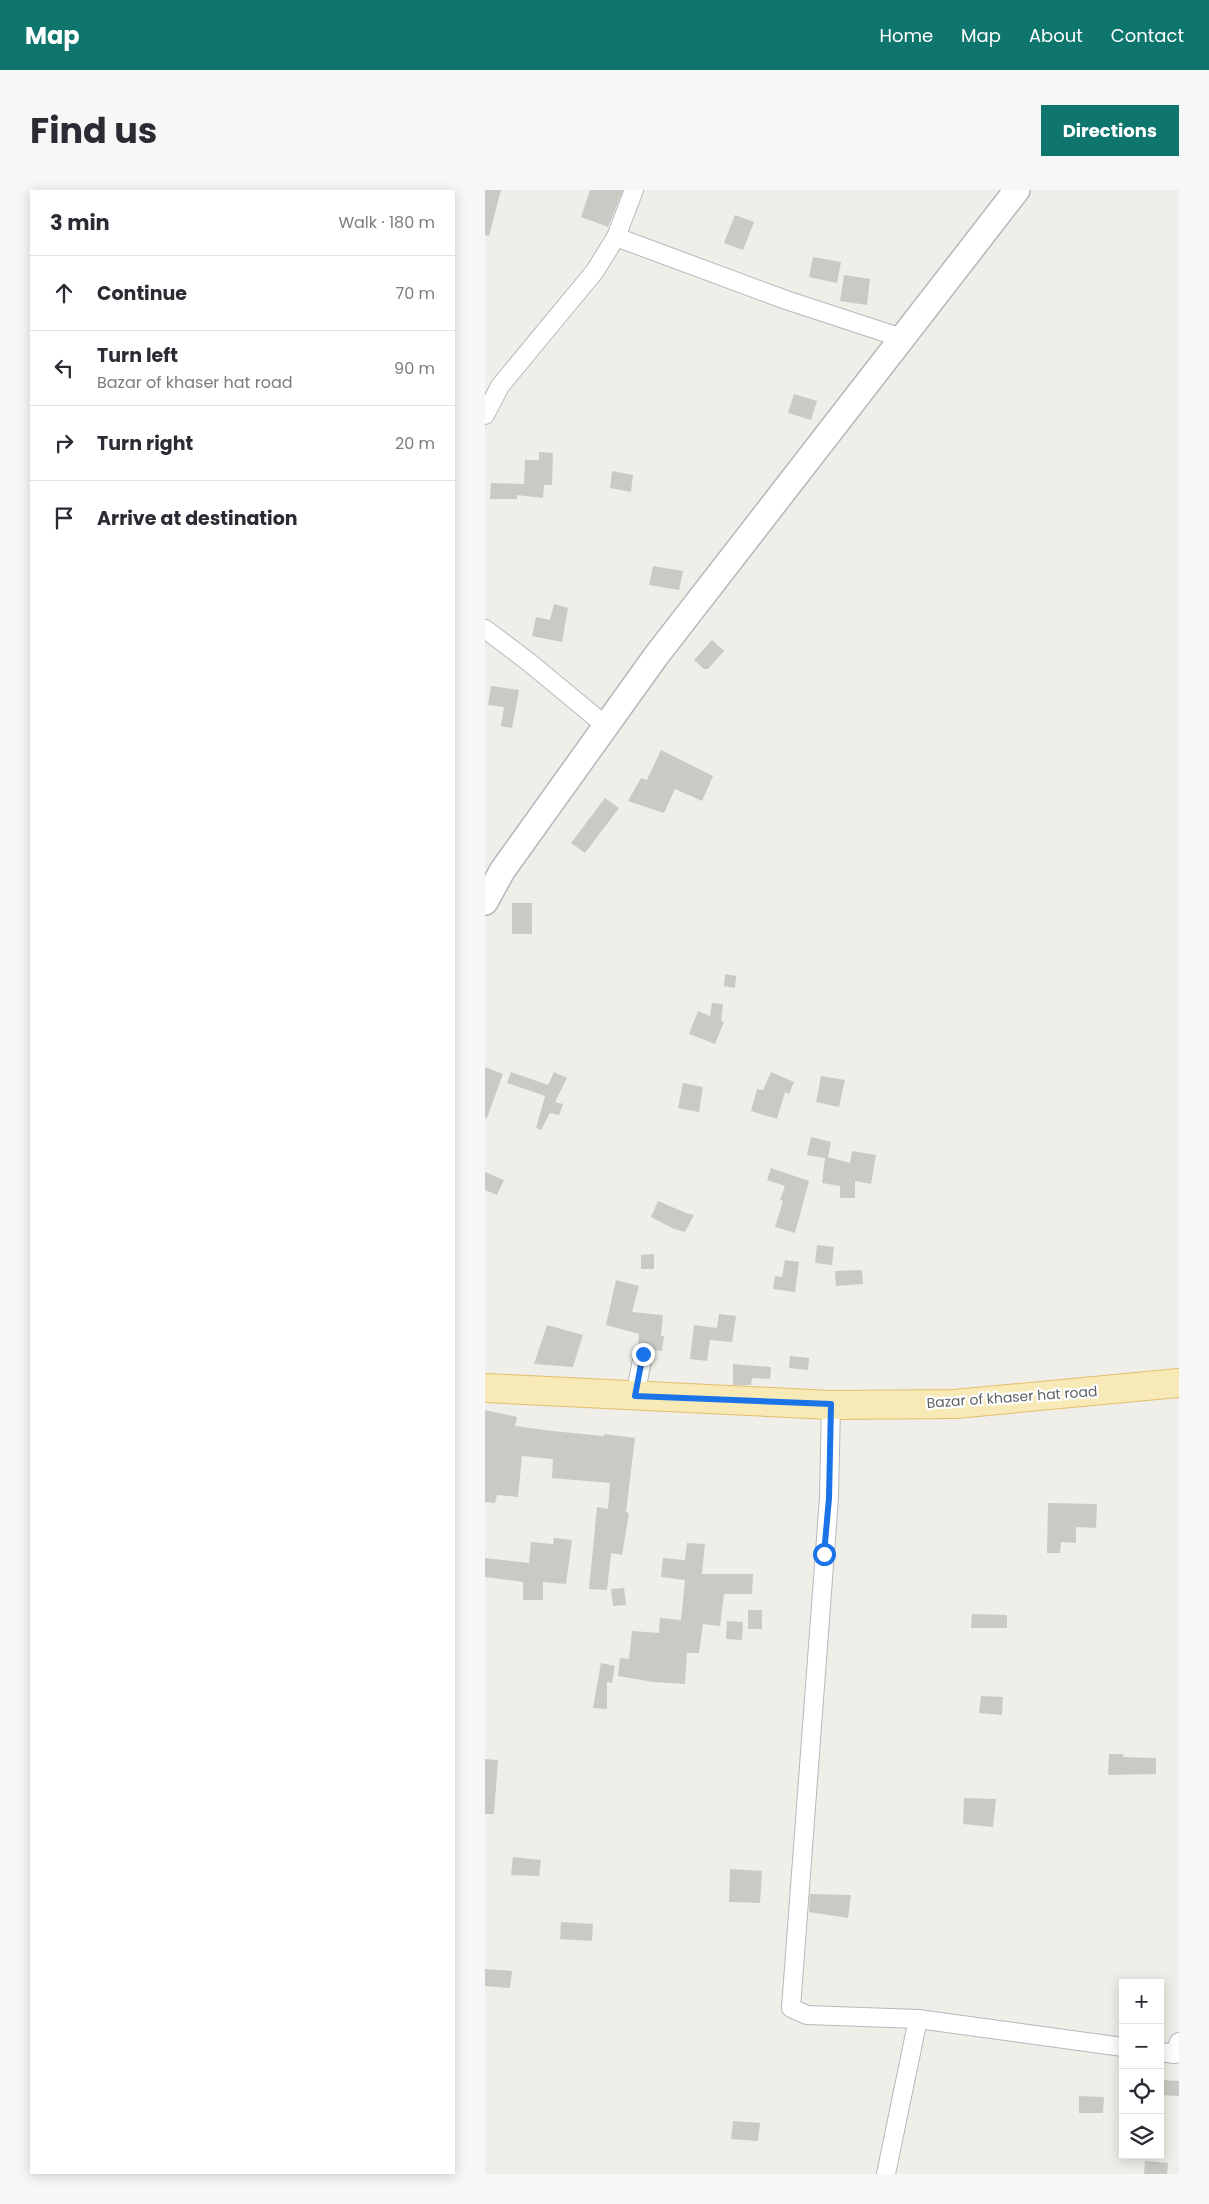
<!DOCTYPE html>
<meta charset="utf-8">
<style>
body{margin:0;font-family:Poppins,sans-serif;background:#f7f7f7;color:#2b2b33}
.controls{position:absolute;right:15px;bottom:15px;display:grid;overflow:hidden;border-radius:0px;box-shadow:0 2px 12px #0003}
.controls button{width:45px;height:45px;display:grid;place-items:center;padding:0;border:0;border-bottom:1px solid #e1e1e2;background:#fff;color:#2b2b33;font:25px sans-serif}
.stop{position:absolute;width:15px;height:15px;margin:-11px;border:4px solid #1a73e8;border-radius:50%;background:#fff}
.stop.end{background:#1a73e8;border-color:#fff;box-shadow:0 1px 5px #0008}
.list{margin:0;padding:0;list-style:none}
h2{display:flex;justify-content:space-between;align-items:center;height:65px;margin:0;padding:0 20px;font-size:21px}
h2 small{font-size:16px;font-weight:400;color:#7c7c81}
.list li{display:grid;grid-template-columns:32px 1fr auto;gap:15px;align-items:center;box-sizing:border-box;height:75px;padding:0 20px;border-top:1px solid #e1e1e2}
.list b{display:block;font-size:19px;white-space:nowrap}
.list p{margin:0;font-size:16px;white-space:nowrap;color:#7c7c81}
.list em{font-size:16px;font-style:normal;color:#7c7c81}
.icon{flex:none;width:28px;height:28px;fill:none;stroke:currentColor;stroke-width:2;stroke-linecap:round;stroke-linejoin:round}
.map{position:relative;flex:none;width:694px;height:1984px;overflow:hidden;border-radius:0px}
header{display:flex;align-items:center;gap:30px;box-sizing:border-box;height:70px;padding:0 25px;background:#0f766e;color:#fff}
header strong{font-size:24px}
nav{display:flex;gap:28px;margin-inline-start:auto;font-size:18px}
.intro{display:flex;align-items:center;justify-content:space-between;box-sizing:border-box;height:120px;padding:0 30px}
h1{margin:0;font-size:35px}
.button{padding:12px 22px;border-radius:0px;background:#0f766e;color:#fff;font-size:18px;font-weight:700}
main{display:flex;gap:30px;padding:0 30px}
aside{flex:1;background:#fff;border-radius:0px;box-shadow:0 2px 12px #0003}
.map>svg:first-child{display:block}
.building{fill:#cbc9c4}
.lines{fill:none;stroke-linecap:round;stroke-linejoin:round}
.street-casing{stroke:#b5b8bb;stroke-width:20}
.secondary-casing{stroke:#b4b7bb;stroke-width:28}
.primary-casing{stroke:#e3be6d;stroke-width:30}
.street{stroke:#fff;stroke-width:18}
.secondary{stroke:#fff;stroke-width:25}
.primary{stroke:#f7eab6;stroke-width:28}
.route{stroke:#1a73e8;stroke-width:6}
.labels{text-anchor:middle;stroke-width:4.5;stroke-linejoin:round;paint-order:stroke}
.street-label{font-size:14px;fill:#5f6366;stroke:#fff}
</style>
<header>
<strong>Map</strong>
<nav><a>Home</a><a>Map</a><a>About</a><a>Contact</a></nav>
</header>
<div class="intro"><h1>Find us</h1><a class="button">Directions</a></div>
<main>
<aside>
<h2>3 min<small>Walk · 180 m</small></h2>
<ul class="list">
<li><svg class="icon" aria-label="ahead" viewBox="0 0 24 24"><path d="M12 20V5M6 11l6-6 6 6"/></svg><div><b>Continue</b></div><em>70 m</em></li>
<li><svg class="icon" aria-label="left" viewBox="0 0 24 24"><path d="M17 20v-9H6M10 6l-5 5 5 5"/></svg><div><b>Turn left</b><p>Bazar of khaser hat road</p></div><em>90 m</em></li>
<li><svg class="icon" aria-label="right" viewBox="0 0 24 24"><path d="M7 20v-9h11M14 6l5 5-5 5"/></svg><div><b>Turn right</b></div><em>20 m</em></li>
<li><svg class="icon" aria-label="arrive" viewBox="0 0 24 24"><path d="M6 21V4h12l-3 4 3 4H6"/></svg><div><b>Arrive at destination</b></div></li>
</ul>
</aside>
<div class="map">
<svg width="694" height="1984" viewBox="0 0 694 1984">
<rect width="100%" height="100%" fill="#f0eee8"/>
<g class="building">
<polygon points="0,0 16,0 4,46 0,45"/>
<polygon points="105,0 138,0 123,37 96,27"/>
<polygon points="250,25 269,32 258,60 239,53"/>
<polygon points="328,67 356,72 352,93 324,87"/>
<polygon points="359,85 385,89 382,115 355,111"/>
<polygon points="309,204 332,211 326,230 303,223"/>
<polygon points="54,262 68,263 67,295 59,295 58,308 32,305 32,309 5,309 6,293 39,294 40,270 54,270"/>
<polygon points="127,281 148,285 146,302 125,298"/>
<polygon points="168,376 198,381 194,400 164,395"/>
<polygon points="69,414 83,418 77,452 47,446 51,427 65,430"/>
<polygon points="227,450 239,461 223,479 219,479 209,470"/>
<polygon points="6,496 34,500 27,538 16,536 19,517 3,515"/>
<polygon points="176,560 228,586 217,611 190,599 179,623 143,611 156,588 162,590"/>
<polygon points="120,608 134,618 100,663 86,653"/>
<rect x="27" y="713" width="20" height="31"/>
<polygon points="240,784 251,786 250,798 239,796"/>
<polygon points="227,813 238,814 236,831 239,832 230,854 204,844 213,821 225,826"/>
<polygon points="0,877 18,884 2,928 0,928"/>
<polygon points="26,882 63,895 69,882 82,888 70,912 78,914 74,925 65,923 56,940 51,938 60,906 22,893"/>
<polygon points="286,882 309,892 304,904 300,902 292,929 266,921 272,899 278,900"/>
<polygon points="336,886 360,890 354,917 331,912"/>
<polygon points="198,893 218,897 214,922 193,918"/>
<polygon points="326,947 346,952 343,967 365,973 367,961 391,965 386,994 370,991 370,1008 355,1008 355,996 337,993 340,968 322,965"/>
<polygon points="286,978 324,991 310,1043 290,1037 298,1011 295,1010 300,996 282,990"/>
<polygon points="0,982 19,990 12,1005 0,1000"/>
<polygon points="173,1011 201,1023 209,1025 200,1042 189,1039 166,1027"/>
<polygon points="332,1055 349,1057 347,1075 330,1073"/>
<polygon points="169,1064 169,1079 156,1079 156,1065"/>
<polygon points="300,1070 314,1072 310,1102 288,1099 290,1086 297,1087"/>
<polygon points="377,1080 378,1094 351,1096 350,1081"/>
<polygon points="131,1090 154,1096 147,1122 178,1125 176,1146 179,1146 177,1161 167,1160 160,1155 153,1156 154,1144 121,1135"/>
<polygon points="234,1124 251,1126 247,1152 225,1150 222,1171 205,1169 209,1135 232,1138"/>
<polygon points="62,1135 98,1145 88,1177 49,1174"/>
<polygon points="305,1166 324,1168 323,1180 304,1178"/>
<polygon points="248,1174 286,1177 285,1189 267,1188 266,1195 248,1195"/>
<polygon points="0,1220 32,1227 30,1236 67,1241 119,1246 120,1244 150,1248 141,1322 144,1323 137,1365 126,1363 122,1400 104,1399 112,1317 123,1319 125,1293 67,1288 68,1269 37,1266 33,1307 12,1305 10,1313 0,1312"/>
<polygon points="563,1313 612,1314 611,1338 591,1337 591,1353 576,1352 575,1363 562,1363"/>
<polygon points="69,1348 87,1350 81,1394 58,1392 58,1410 38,1410 38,1392 0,1387 0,1368 44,1373 46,1352 68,1354"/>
<polygon points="202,1353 220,1354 217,1384 268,1384 267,1404 239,1404 235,1436 218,1434 214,1463 202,1463 200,1494 168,1492 133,1486 135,1468 144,1469 147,1441 174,1443 175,1428 196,1430 200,1390 176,1387 178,1368 200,1370"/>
<polygon points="139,1398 141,1415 128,1416 126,1399"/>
<rect x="263" y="1420" width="14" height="19"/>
<polygon points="487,1424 522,1425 522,1438 486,1438"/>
<polygon points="242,1431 258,1432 257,1450 241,1449"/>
<polygon points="116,1473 130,1476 127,1493 122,1492 122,1519 108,1518"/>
<polygon points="496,1506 518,1507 517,1525 494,1523"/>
<polygon points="624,1564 638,1564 638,1567 671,1568 671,1584 623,1585"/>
<polygon points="0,1569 13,1570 9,1624 0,1624"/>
<polygon points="479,1608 511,1609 508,1637 478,1634"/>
<polygon points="28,1667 56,1670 54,1686 26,1685"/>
<polygon points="245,1679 277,1681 275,1713 244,1712"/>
<polygon points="325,1704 366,1705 363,1728 324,1722"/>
<polygon points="76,1732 108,1734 107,1751 75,1749"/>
<polygon points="0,1779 27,1781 25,1798 0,1796"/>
<polygon points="675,1890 694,1891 694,1906 675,1905"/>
<polygon points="594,1906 619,1907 618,1923 594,1923"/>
<polygon points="248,1931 275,1933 273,1951 246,1949"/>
<polygon points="660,1971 683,1973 682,1984 659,1984"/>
</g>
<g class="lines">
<g class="street-casing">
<g id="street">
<polyline points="149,0 131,47 301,110 417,148"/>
<polyline points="0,225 15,196 110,81 131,47"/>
<polyline points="0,439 45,473 121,536"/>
<polyline points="150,1206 158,1165"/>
<polyline points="346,1215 344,1308 306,1818 322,1825 433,1829 638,1857"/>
<polyline points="675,1862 689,1864 694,1852"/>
<polyline points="401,1984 433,1829"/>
</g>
</g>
<g class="secondary-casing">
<polyline id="secondary" points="0,712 17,681 171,466 532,0"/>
</g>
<g class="primary-casing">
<polyline id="primary" points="0,1198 346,1215 470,1214 694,1193"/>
</g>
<use href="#street" class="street"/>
<use href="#secondary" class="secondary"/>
<use href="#primary" class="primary"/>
</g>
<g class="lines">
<polyline class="route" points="158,1164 150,1206 346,1214 344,1308 339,1364"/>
</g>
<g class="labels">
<g class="street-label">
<text transform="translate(527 1207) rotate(-4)" y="5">Bazar of khaser hat road</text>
</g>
</g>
</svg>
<div class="controls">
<button>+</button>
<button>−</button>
<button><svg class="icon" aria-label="locate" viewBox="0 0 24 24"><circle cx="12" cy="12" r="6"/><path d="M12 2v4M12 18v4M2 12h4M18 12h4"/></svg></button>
<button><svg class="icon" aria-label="layers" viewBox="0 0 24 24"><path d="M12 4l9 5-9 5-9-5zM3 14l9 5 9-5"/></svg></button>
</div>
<div class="stop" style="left:339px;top:1364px"></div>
<div class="stop end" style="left:158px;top:1164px"></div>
</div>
</main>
